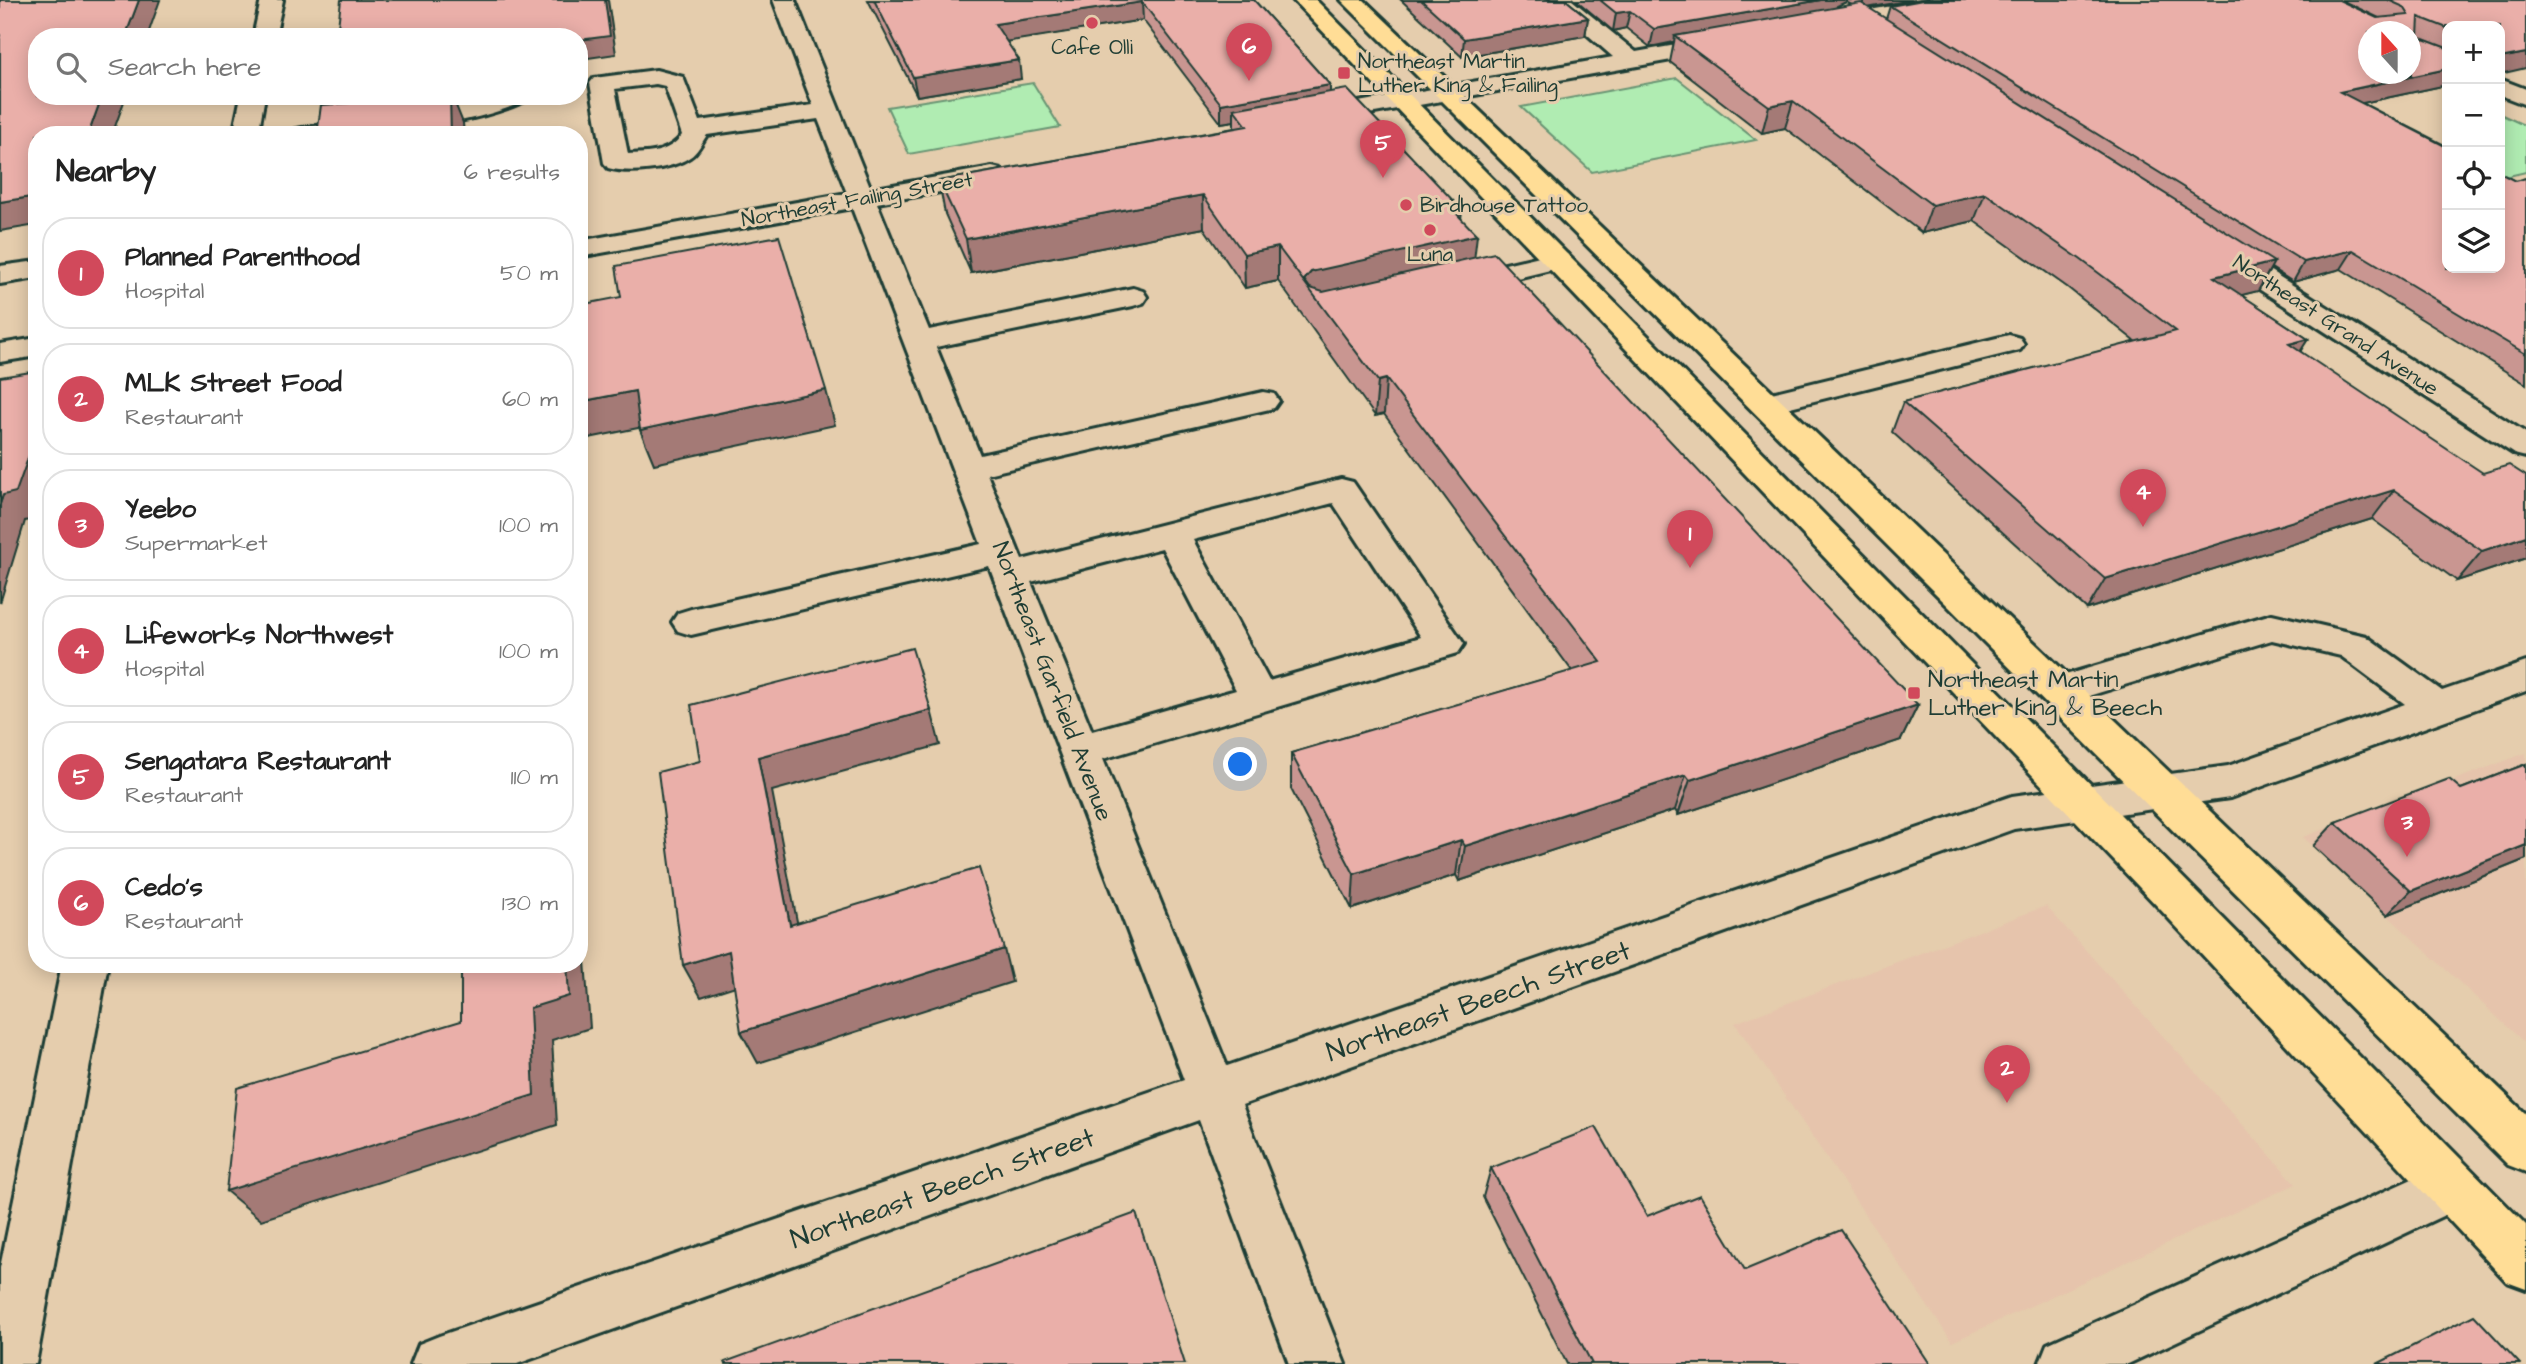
<!DOCTYPE html>
<meta charset="utf-8">
<style>
body{margin:0;font-family:"Architects Daughter",sans-serif;background:#f6f6f6;color:#222}
.controls{position:absolute;right:21px;top:21px;display:grid;overflow:hidden;border-radius:14px;box-shadow:0 4px 18px #0003}
.controls button{width:63px;height:63px;display:grid;place-items:center;padding:0;border:0;border-bottom:2px solid #e0e0e0;background:#fff;color:#222;font:35px sans-serif}
.compass{position:absolute;left:2358px;top:21px;width:63px;height:63px;border-radius:50%;background:#fff;box-shadow:0 4px 18px #0003;rotate:339deg}
.you{position:absolute;left:1241px;top:765px;width:24px;height:24px;margin:-18px;border:5px solid #fff;border-radius:50%;background:#1a73e8;box-shadow:0 0 0 10px #1a73e833}
.badge{display:grid;place-items:center;width:46px;height:46px;border-radius:50%;background:#d1495b;color:#fff;font-size:23px;font-weight:700}
.pin{position:absolute;translate:-50% -58px;filter:drop-shadow(0 2px 4px #0008)}
.pin::after{content:'';position:absolute;top:37px;width:24px;height:21px;background:inherit;clip-path:polygon(0 0,100% 0,50% 100%)}
.list{margin:0;padding:0;list-style:none}
h2{display:flex;justify-content:space-between;align-items:center;height:91px;margin:0;padding:0 28px;font-size:30px}
h2 small{font-size:23px;font-weight:400;color:#767676}
.list li{display:grid;grid-template-columns:46px 1fr auto;gap:21px;align-items:center;box-sizing:border-box;height:112px;margin:0 14px 14px;padding:0 14px;border:2px solid #e0e0e0;border-radius:28px}
.list b{display:block;font-size:26px;white-space:nowrap}
.list p{margin:0;font-size:23px;white-space:nowrap;color:#767676}
.list em{font-size:23px;font-style:normal;color:#767676}
.icon{flex:none;width:38px;height:38px;fill:none;stroke:currentColor;stroke-width:2;stroke-linecap:round;stroke-linejoin:round}
.map{position:relative;flex:none;width:2526px;height:1364px;overflow:hidden}
.search{position:absolute;background:#fff;box-shadow:0 4px 18px #0003;left:28px;top:28px;width:560px;height:77px;display:flex;align-items:center;gap:18px;box-sizing:border-box;padding:0 24px;border-radius:28px;color:#767676;font-size:26px}
.panel{position:absolute;background:#fff;box-shadow:0 4px 18px #0003;left:28px;top:126px;width:560px;height:847px;border-radius:28px}
.map>svg:first-child{display:block}
.built{fill:#e6c4ac}
.green{fill:#b0ecb2;stroke:#689473;stroke-width:2}
.lines{fill:none;stroke-linecap:round;stroke-linejoin:round}
.minor-casing{stroke:#1f3d34;stroke-width:6}
.major-casing{stroke:#1f3d34;stroke-width:6}
.minor{fill:#e5cdad;fill-rule:evenodd}
.major{fill:#ffdd96;fill-rule:evenodd}
.wall{fill:#c99691;stroke:#1f3d34;stroke-width:2;fill-rule:evenodd}
.shaded-wall{fill:#a47a76;stroke:#1f3d34;stroke-width:2}
.building{fill:#eaafa9;stroke:#1f3d34;stroke-width:2;fill-rule:evenodd}
.poi-dot{fill:#d1495b;stroke:#e5cdad;stroke-width:2.5}
.labels{text-anchor:middle;stroke-width:6;stroke-linejoin:round;paint-order:stroke}
.far-poi-label{font-size:21px;fill:#1f3d34;stroke:#e5cdad}
.far-street-label{font-size:21px;fill:#1f3d34;stroke:#e5cdad}
.poi-label{font-size:24px;fill:#1f3d34;stroke:#e5cdad;text-anchor:start}
.street-label{font-size:24px;fill:#1f3d34;stroke:#e5cdad}
.near-street-label{font-size:28px;fill:#1f3d34;stroke:#e5cdad}
</style>
<div class="map">
<svg width="2526" height="1364" viewBox="0 0 2526 1364">
<rect width="100%" height="100%" fill="#e5cdad"/>
<filter id="ink" filterUnits="userSpaceOnUse"><feTurbulence type="fractalNoise" baseFrequency=".0143" numOctaves="2"/><feDisplacementMap in="SourceGraphic" scale="14" xChannelSelector="R" yChannelSelector="G"/><feConvolveMatrix kernelMatrix="1 2 1 2 8 2 1 2 1" color-interpolation-filters="sRGB"/></filter>
<g filter="url(#ink)">
<g class="built">
<polygon points="2526,753 2526,1044 2303,837"/>
<polygon points="2046,906 2296,1184 1952,1342 1735,1023"/>
</g>
<g class="green">
<polygon points="1677,78 1756,140 1592,172 1521,107"/>
<polygon points="1033,83 1060,127 909,154 887,107"/>
<polygon points="2500,114 2526,126 2526,172 2500,178"/>
</g>
<g class="lines">
<g class="minor-casing">
<g id="minor">
<polygon points="261,0 283,0 275,37 253,37"/>
<path d="M773,0H795L871,189L992,167L1001,169L1005,175L1001,181L992,183L877,203L929,330L1133,288L1143,291L1147,297L1143,303L1133,306L936,347L980,455L1263,392L1274,394L1279,401L1274,408L987,474L1022,560L1341,479L1353,482L1464,644L1458,653L1103,759L1227,1066L2012,796L2228,766L2405,704L2341,656L2272,640L2059,705L2045,701L2040,691L2045,681L2272,614L2366,636L2442,691L2526,662V691L2230,798L2014,829L1242,1105L1345,1364H1289L1199,1120L517,1364H411L419,1344L439,1336L1184,1080L989,566L691,635L678,631L672,622L678,613L691,609L981,544L852,208L579,257V241L847,193L818,119L707,135C702,142 697,153 690,157C671,170 630,174 608,168L604,163L590,83L594,78L656,70L683,77L700,121L813,105ZM656,84L665,86L682,135C668,154 649,153 628,154L615,89ZM1333,503L1421,637L1269,681L1193,540ZM1162,548L1236,690L1092,731L1031,582Z"/>
<polygon points="1548,0 1572,0 1636,52 1722,37 1730,39 1733,44 1730,49 1722,51 1313,124 1304,122 1301,117 1304,112 1313,110 1613,57"/>
<polygon points="1926,0 1973,0 1970,5 1962,6 1830,31 1822,29 1819,24 1822,19 1830,17"/>
<polygon points="2500,79 2526,89 2526,105 2500,95"/>
<polygon points="241,96 265,96 258,135 233,135"/>
<path d="M496,96H529L525,101C460,130 361,135 290,135L293,130L302,128L484,101Z"/>
<polygon points="2221,244 2231,246 2526,433 2526,457 2514,454 2211,258 2207,252 2211,246"/>
<polygon points="1557,252 1567,254 1571,260 1567,266 1459,292 1449,289 1445,283 1449,277"/>
<polygon points="37,261 37,278 0,284 0,266"/>
<polygon points="2009,335 2020,338 2024,344 2020,350 1766,413 1755,411 1750,404 1755,397"/>
<polygon points="37,338 37,356 0,362 0,344"/>
<polygon points="62,964 108,964 36,1364 0,1364 0,1268"/>
<polygon points="2452,1161 2470,1169 2477,1186 2470,1203 2128,1364 2039,1364 2047,1344"/>
</g>
</g>
<g class="major-casing">
<g id="major">
<polygon points="1293,0 1316,0 2526,1225 2526,1289 2507,1282 2159,908"/>
<polygon points="1341,0 1364,0 2526,1114 2526,1172 2508,1165"/>
</g>
</g>
<use href="#minor" class="minor"/>
<use href="#major" class="major"/>
</g>
<g class="wall">
<polygon points="868,0 1254,0 1330,85 1330,92 1461,218 1474,257 1918,705 1901,740 1678,815 1675,810 1459,881 1456,875 1352,909 1291,789 1291,753 1572,671 1384,414 1375,416 1278,281 1245,288 1204,228 971,273 945,214 939,181 1234,128 1234,121 1221,123 1143,20 1007,41 1021,79 917,96"/>
<polygon points="1401,0 1566,0 1588,18 1585,36 1462,57"/>
<path d="M1576,0H1912L1868,8L1886,19L1890,6L2377,18H2379L2341,0H2526L2500,26H2447V85L2362,103L2515,181L2526,178V384L2341,269L2293,282L2271,268L2258,291L2241,295L2308,339L2300,351L2526,558L2457,581L2372,519L2087,609L1892,432L1903,402L2136,342L2067,287L1974,221L1922,233L1785,128L1762,133L1670,62L1674,42L1650,47L1626,28L1613,31ZM1846,2L1852,5L1836,8L1837,6Z"/>
<polygon points="2526,764 2526,859 2387,915 2313,846 2335,822 2461,789"/>
<polygon points="1491,1168 1647,1216 1745,1270 1930,1364 1567,1364 1483,1197"/>
</g>
<g class="shaded-wall">
<polygon points="139,0 160,0 147,37 125,37"/>
<polygon points="605,0 608,0 616,54 581,59 582,66 579,67 579,40"/>
<polygon points="1821,0 1847,0 1846,2 1837,6 1834,14 1675,36 1674,42 1650,47 1654,29"/>
<polygon points="1864,0 1912,0 1861,9"/>
<polygon points="1142,2 1143,20 998,43 995,24"/>
<polygon points="1630,11 1626,28 1613,31 1616,13"/>
<polygon points="1588,18 1585,36 1462,57 1464,39"/>
<polygon points="2526,53 2526,68 2500,74 2500,58"/>
<polygon points="1019,60 1021,79 917,96 913,77"/>
<polygon points="2447,69 2447,85 2330,110 2340,92"/>
<polygon points="1330,85 1330,104 1234,109 1234,121 1221,123 1221,104"/>
<polygon points="102,96 126,96 112,135 88,135"/>
<polygon points="364,96 463,96 463,102 455,103 463,123 464,135 451,135 338,120 329,101"/>
<polygon points="1793,101 1785,128 1762,133 1769,106"/>
<polygon points="1985,193 1974,221 1922,233 1932,205"/>
<polygon points="1203,195 1204,228 971,273 966,239"/>
<polygon points="37,196 37,225 0,231 0,202"/>
<polygon points="1462,210 1459,239 1477,235 1473,269 1321,304 1304,280 1311,272 1454,211"/>
<polygon points="1278,247 1278,281 1245,288 1244,254"/>
<polygon points="2353,250 2341,269 2293,282 2304,262"/>
<polygon points="2274,262 2258,291 2198,306 2214,277"/>
<polygon points="2308,339 2290,368 2289,344"/>
<polygon points="1386,379 1384,414 1375,416 1378,381"/>
<polygon points="826,390 835,425 654,464 640,430"/>
<polygon points="635,391 648,426 579,440 579,402"/>
<polygon points="37,433 37,519 25,521 0,603 0,504 3,495"/>
<polygon points="2394,490 2372,519 2087,609 2105,579"/>
<polygon points="2526,536 2526,558 2457,581 2482,551"/>
<polygon points="1918,705 1901,740 1678,815 1690,780"/>
<polygon points="931,710 940,745 772,791 804,958 790,925 758,757"/>
<polygon points="1686,775 1675,810 1459,881 1465,846"/>
<polygon points="1461,840 1456,875 1352,909 1354,874"/>
<polygon points="2526,845 2526,859 2387,915 2411,891"/>
<polygon points="579,880 590,1028 552,1040 557,1125 261,1220 226,1191 530,1008 567,964 579,964"/>
<polygon points="1004,949 1012,982 758,1063 741,1032"/>
<polygon points="729,951 745,983 701,997 683,965"/>
</g>
<g class="building">
<polygon points="0,0 139,0 125,37 37,37 37,96 102,96 88,135 37,135 37,196 0,202"/>
<polygon points="341,0 605,0 610,36 579,40 579,37 337,37"/>
<polygon points="874,0 1254,0 1330,85 1221,104 1142,2 995,24 1019,60 913,77"/>
<polygon points="1421,0 1566,0 1588,18 1464,39"/>
<polygon points="1600,0 1821,0 1654,29 1630,11 1616,13"/>
<path d="M1923,0H2339L2377,18L2409,15L2404,7L2388,0H2526V53L2500,58V26H2447V28L2419,17L2418,37L2447,48V69L2340,92L2447,147V268H2500V173L2515,181L2526,178V354L2353,250L2304,262L1890,6ZM2369,32H2411V74H2369Z"/>
<polygon points="1861,3 2274,262 2214,277 2308,339 2289,344 2483,473 2509,465 2526,476 2526,536 2482,551 2394,490 2105,579 1903,402 2176,331 2080,259 1985,193 1932,205 1793,101 1769,106 1675,36"/>
<polygon points="1347,89 1462,210 1454,211 1477,235 1311,272 1304,280 1310,288 1323,292 1494,253 1918,705 1690,780 1686,775 1465,846 1461,840 1354,874 1291,753 1601,662 1386,379 1378,381 1278,247 1244,254 1203,195 966,239 939,181 1247,126 1234,109"/>
<polygon points="330,96 364,96 329,101"/>
<polygon points="420,96 450,96 451,135 317,135 321,105 396,100"/>
<polygon points="779,236 826,390 640,430 635,391 579,402 579,305 621,297 616,266"/>
<polygon points="37,371 37,433 16,492 3,495 0,504 0,377"/>
<polygon points="912,648 931,710 758,757 790,925 979,868 1004,949 741,1032 729,951 683,965 658,772 700,761 691,705"/>
<polygon points="2526,764 2526,845 2411,891 2335,822 2449,779 2461,789"/>
<polygon points="461,964 567,964 569,996 530,1008 534,1095 226,1191 237,1088 461,1021"/>
<polygon points="1596,1127 1647,1216 1700,1195 1745,1270 1841,1230 1930,1364 1592,1364 1491,1168"/>
<polygon points="1136,1213 1185,1364 726,1364 725,1362"/>
<polygon points="2474,1315 2520,1364 2377,1364"/>
</g>
</g>
<g class="poi-dot">
<circle cx="1092" cy="23" r="7"/>
<rect x="1337" y="66" width="14" height="14" rx="3.5"/>
<circle cx="1406" cy="205" r="7"/>
<circle cx="1430" cy="230" r="7"/>
<rect x="1907" y="686" width="14" height="14" rx="3.5"/>
</g>
<g class="labels">
<g class="far-poi-label">
<text x="1092" y="54">Cafe Olli</text>
<text x="1358" y="68" text-anchor="start">Northeast Martin<tspan x="1358" dy="24">Luther King &amp; Failing</tspan></text>
<text x="1420" y="212" text-anchor="start">Birdhouse Tattoo</text>
<text x="1430" y="261">Luna</text>
</g>
<g class="far-street-label">
<text transform="translate(857 199) rotate(-10)" y="7">Northeast Failing Street</text>
<text transform="translate(2336 325) rotate(33)" y="7">Northeast Grand Avenue</text>
</g>
<g class="poi-label">
<text x="1928" y="687">Northeast Martin<tspan x="1928" dy="28">Luther King &amp; Beech</tspan></text>
</g>
<g class="street-label">
<text transform="translate(1053 681) rotate(69)" y="8">Northeast Garfield Avenue</text>
</g>
<g class="near-street-label">
<text transform="translate(1478 1000) rotate(-19)" y="10">Northeast Beech Street</text>
<text transform="translate(942 1187) rotate(-19)" y="10">Northeast Beech Street</text>
</g>
</g>
</svg>
<div class="controls">
<button>+</button>
<button>−</button>
<button><svg class="icon" aria-label="locate" viewBox="0 0 24 24"><circle cx="12" cy="12" r="6"/><path d="M12 2v4M12 18v4M2 12h4M18 12h4"/></svg></button>
<button><svg class="icon" aria-label="layers" viewBox="0 0 24 24"><path d="M12 4l9 5-9 5-9-5zM3 14l9 5 9-5"/></svg></button>
</div>
<svg class="compass" viewBox="-18 -18 36 36"><path d="M0-13l5 13h-10z" fill="#e53935"/><path d="M0 13l5-13h-10z" fill="#767676"/></svg>
<div class="you"></div>
<div class="pin badge" style="left:1690px;top:568px">1</div>
<div class="pin badge" style="left:2007px;top:1103px">2</div>
<div class="pin badge" style="left:2407px;top:857px">3</div>
<div class="pin badge" style="left:2143px;top:527px">4</div>
<div class="pin badge" style="left:1383px;top:178px">5</div>
<div class="pin badge" style="left:1249px;top:81px">6</div>
<div class="search"><svg class="icon" aria-label="search" viewBox="0 0 24 24"><circle cx="10" cy="10" r="6"/><path d="M15 15l6 6"/></svg>Search here</div>
<section class="panel">
<h2>Nearby<small>6 results</small></h2>
<ul class="list">
<li><span class="badge">1</span><div><b>Planned Parenthood</b><p>Hospital</p></div><em>50 m</em></li>
<li><span class="badge">2</span><div><b>MLK Street Food</b><p>Restaurant</p></div><em>60 m</em></li>
<li><span class="badge">3</span><div><b>Yeebo</b><p>Supermarket</p></div><em>100 m</em></li>
<li><span class="badge">4</span><div><b>Lifeworks Northwest</b><p>Hospital</p></div><em>100 m</em></li>
<li><span class="badge">5</span><div><b>Sengatara Restaurant</b><p>Restaurant</p></div><em>110 m</em></li>
<li><span class="badge">6</span><div><b>Cedo's</b><p>Restaurant</p></div><em>130 m</em></li>
</ul>
</section>
</div>
